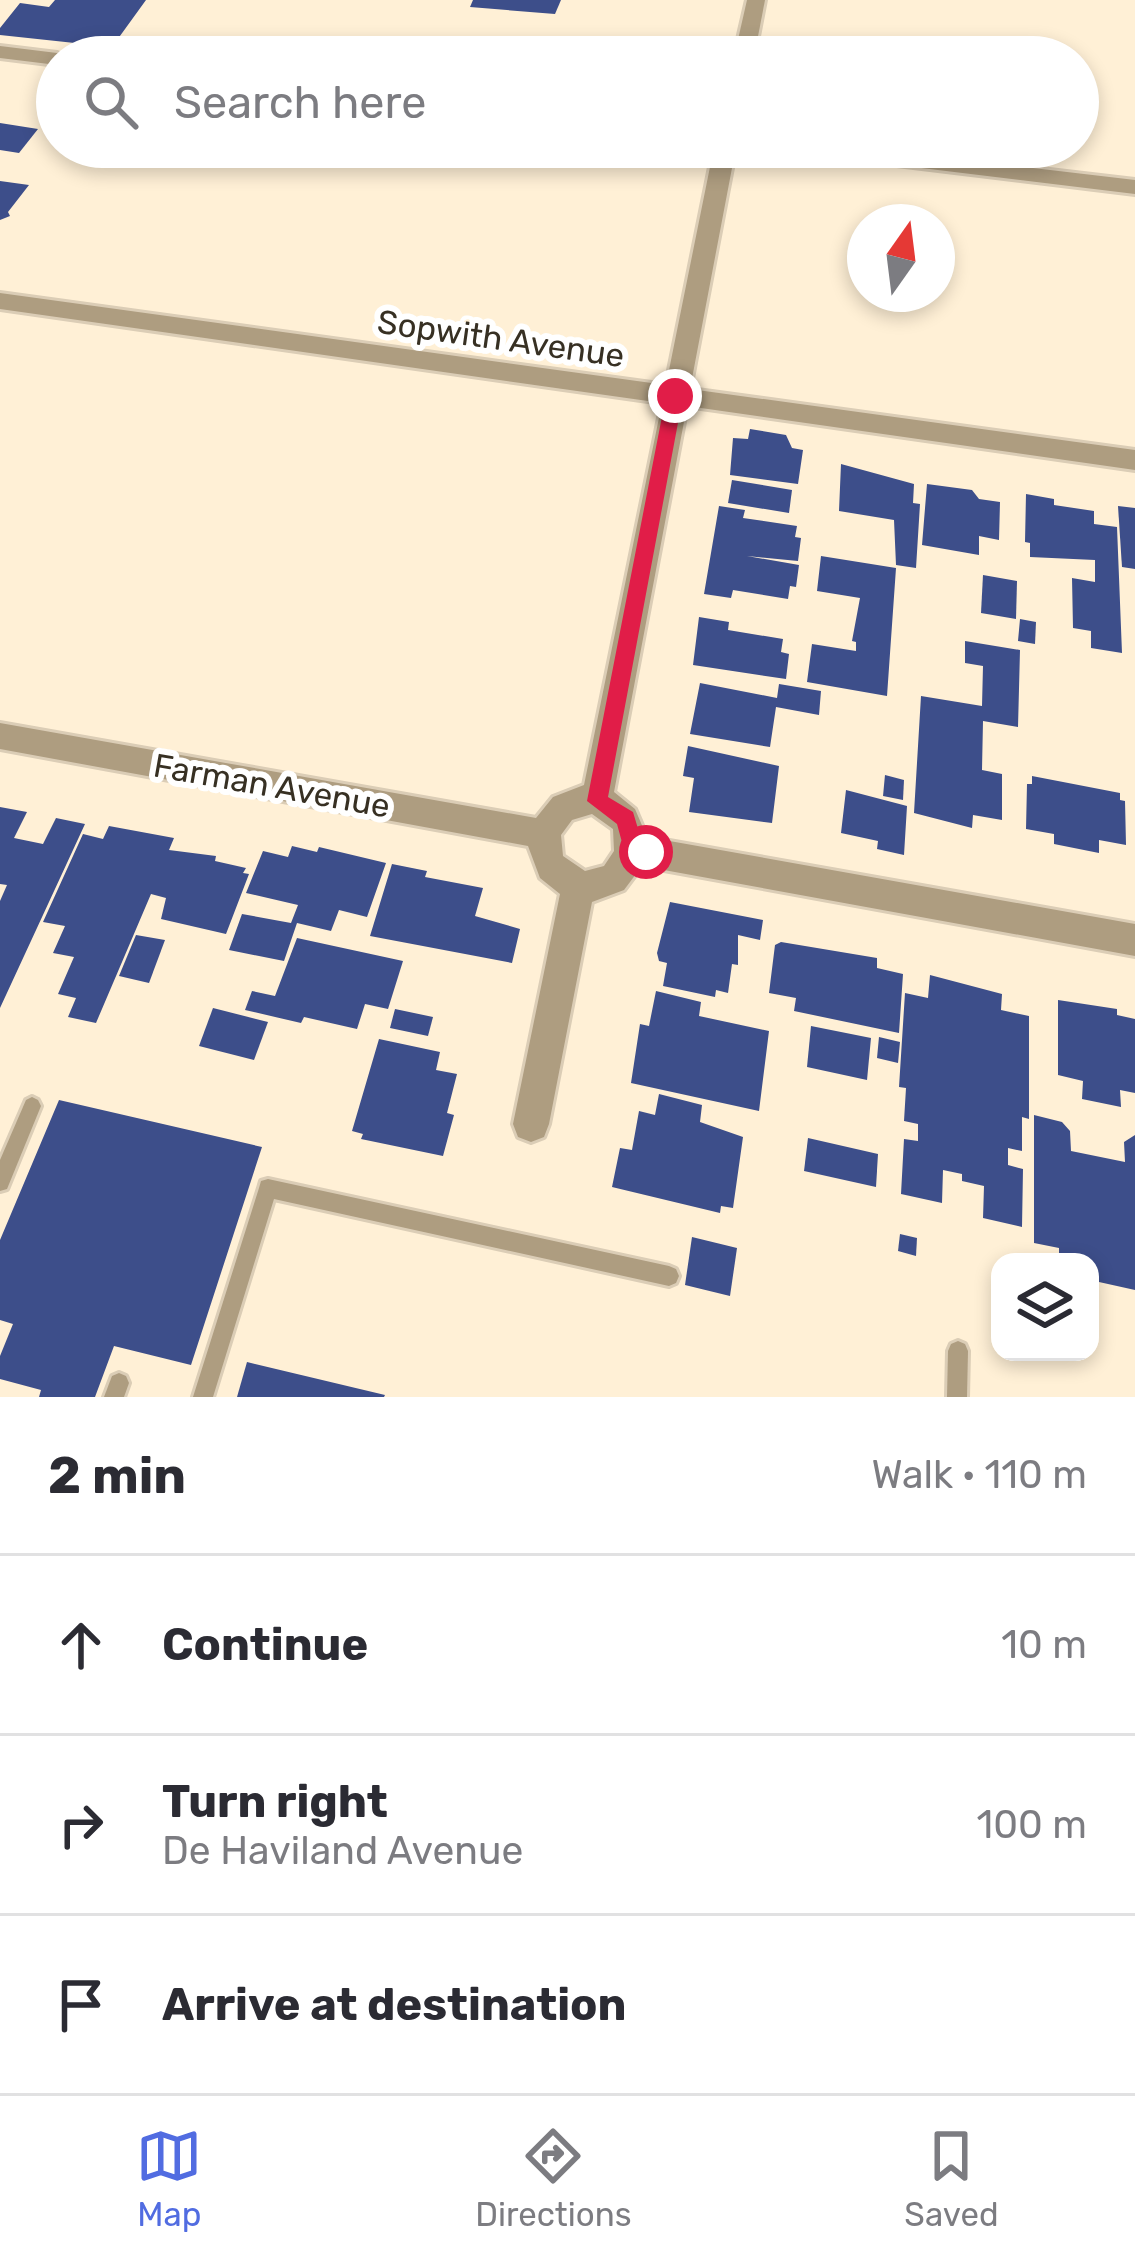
<!DOCTYPE html>
<meta charset="utf-8">
<style>
body{margin:0;font-family:Rubik,sans-serif;background:#f7f7f7;color:#2b2b33}
.controls{position:absolute;right:36px;bottom:36px;display:grid;overflow:hidden;border-radius:24px;box-shadow:0 6px 18px #0003}
.controls button{width:108px;height:108px;display:grid;place-items:center;padding:0;border:0;border-bottom:3px solid #e1e1e2;background:#fff;color:#2b2b33;font:60px sans-serif}
.compass{position:absolute;left:847px;top:204px;width:108px;height:108px;border-radius:50%;background:#fff;box-shadow:0 6px 18px #0003;rotate:14deg}
.stop{position:absolute;width:36px;height:36px;margin:-27px;border:9px solid #e11d48;border-radius:50%;background:#fff}
.stop.end{background:#e11d48;border-color:#fff;box-shadow:0 3px 12px #0008}
.list{margin:0;padding:0;list-style:none}
h2{display:flex;justify-content:space-between;align-items:center;height:156px;margin:0;padding:0 48px;font-size:51px}
h2 small{font-size:39px;font-weight:400;color:#7c7c81}
.list li{display:grid;grid-template-columns:78px 1fr auto;gap:36px;align-items:center;box-sizing:border-box;height:180px;padding:0 48px;border-top:3px solid #e1e1e2}
.list b{display:block;font-size:45px;white-space:nowrap}
.list p{margin:0;font-size:39px;white-space:nowrap;color:#7c7c81}
.list em{font-size:39px;font-style:normal;color:#7c7c81}
.icon{flex:none;width:66px;height:66px;fill:none;stroke:currentColor;stroke-width:2;stroke-linecap:round;stroke-linejoin:round}
.map{position:relative;flex:none;width:1135px;height:1397px;overflow:hidden}
.search{position:absolute;background:#fff;box-shadow:0 6px 18px #0003;left:36px;right:36px;top:36px;height:132px;display:flex;align-items:center;gap:30px;box-sizing:border-box;padding:0 42px;border-radius:66px;color:#7c7c81;font-size:45px}
.sheet{height:696px;background:#fff}
nav{display:flex;justify-content:space-around;align-items:center;box-sizing:border-box;height:168px;border-top:3px solid #e1e1e2;background:#fff;font-size:33px;color:#7c7c81}
nav a{display:grid;justify-items:center;gap:6px}
nav .on{color:#516ce1}
.map>svg:first-child{display:block}
.building{fill:#3d4e8a}
.lines{fill:none;stroke-linecap:round;stroke-linejoin:round}
.lane-casing{stroke:#dbcdb6;stroke-width:6}
.street-casing{stroke:#dbcdb6;stroke-width:6}
.lane{fill:#ae9d80;fill-rule:evenodd}
.street{fill:#ae9d80;fill-rule:evenodd}
.route{fill:#e11d48}
.labels{text-anchor:middle;stroke-width:12;stroke-linejoin:round;paint-order:stroke}
.street-label{font-size:33px;fill:#373023;stroke:#fff}
</style>
<div class="map">
<svg width="1135" height="1397" viewBox="0 0 1135 1397">
<rect width="100%" height="100%" fill="#fff0d6"/>
<g class="building">
<polygon points="55,0 146,0 112,47 0,35 0,28 20,3 49,7"/>
<polygon points="473,0 561,0 555,14 470,7"/>
<polygon points="0,123 38,129 19,153 0,150"/>
<polygon points="0,181 29,185 8,212 10,216 0,220"/>
<polygon points="750,429 786,435 792,448 803,450 798,484 730,475 733,438 748,439"/>
<polygon points="841,464 914,484 913,503 920,504 916,568 896,565 894,520 839,511"/>
<polygon points="732,480 792,490 789,513 728,503"/>
<polygon points="927,484 972,490 979,499 1000,502 999,540 979,536 979,555 922,545"/>
<polygon points="1026,494 1054,499 1054,505 1094,511 1094,524 1117,527 1122,653 1091,648 1091,631 1073,628 1072,578 1095,582 1095,560 1030,557 1030,543 1025,542"/>
<polygon points="719,506 745,510 743,518 797,526 795,537 801,538 798,561 747,556 799,565 796,587 790,586 788,599 733,590 731,598 704,594"/>
<polygon points="1118,506 1135,508 1135,569 1122,567"/>
<polygon points="821,556 896,568 887,696 807,682 812,644 856,651 856,642 852,641 860,598 817,591"/>
<polygon points="983,575 1017,581 1016,619 981,613"/>
<polygon points="699,617 729,622 728,630 783,639 781,652 789,654 786,679 693,665"/>
<polygon points="1020,619 1036,622 1035,644 1018,641"/>
<polygon points="965,641 1020,650 1018,727 983,721 982,770 1002,774 1002,820 973,815 972,828 914,813 921,696 982,706 983,666 965,663"/>
<polygon points="700,683 777,698 779,684 821,691 819,715 776,707 770,747 690,734"/>
<polygon points="688,746 779,766 772,823 689,812 694,778 683,776"/>
<polygon points="885,775 904,780 903,800 883,796"/>
<polygon points="1032,776 1120,793 1120,800 1125,801 1126,845 1099,840 1099,853 1054,844 1054,834 1026,829 1027,784 1032,784"/>
<polygon points="846,790 907,806 904,855 877,849 878,841 841,833"/>
<polygon points="0,807 27,812 14,838 43,844 56,818 85,824 0,1008 0,901 7,885 0,884"/>
<polygon points="109,826 174,838 169,850 216,856 215,861 246,868 243,873 249,874 226,934 161,919 166,898 151,894 96,1023 68,1017 76,998 58,994 74,957 53,953 65,926 43,922 83,834 103,839"/>
<polygon points="292,846 317,852 319,847 386,863 367,917 339,910 331,931 297,923 284,961 229,950 242,914 291,923 298,905 246,893 263,851 288,857"/>
<polygon points="392,864 427,871 425,877 483,888 475,916 520,929 512,963 370,936"/>
<polygon points="670,902 763,920 760,940 738,935 738,965 732,964 728,993 716,990 715,997 663,986 667,963 659,961 657,953"/>
<polygon points="136,935 165,940 149,983 119,976"/>
<polygon points="297,938 403,961 388,1009 365,1004 357,1029 304,1017 301,1023 245,1010 252,991 275,996"/>
<polygon points="781,942 877,958 877,968 903,974 899,1033 794,1011 796,998 769,993 775,945"/>
<polygon points="930,975 1002,994 1001,1010 1029,1016 1029,1119 1022,1117 1022,1151 1008,1148 1008,1165 1023,1169 1022,1227 983,1218 984,1186 962,1181 962,1174 943,1170 942,1203 901,1194 904,1139 918,1141 918,1124 904,1121 906,1088 899,1087 905,993 928,998"/>
<polygon points="656,991 701,1002 699,1016 769,1031 759,1111 631,1083 640,1024 649,1026"/>
<polygon points="1058,1000 1117,1009 1117,1015 1135,1019 1135,1093 1120,1090 1121,1107 1082,1099 1083,1081 1058,1075"/>
<polygon points="213,1008 268,1022 254,1060 199,1046"/>
<polygon points="395,1009 433,1017 428,1036 390,1028"/>
<polygon points="811,1026 871,1038 867,1080 807,1067"/>
<polygon points="879,1037 900,1042 898,1063 877,1058"/>
<polygon points="379,1039 440,1052 436,1070 457,1074 447,1113 454,1115 443,1156 361,1139 363,1134 352,1131"/>
<polygon points="659,1094 702,1105 700,1122 743,1137 733,1208 721,1206 720,1213 612,1187 620,1148 632,1150 639,1111 655,1115"/>
<polygon points="59,1100 262,1147 191,1365 114,1346 95,1397 39,1397 41,1390 0,1379 0,1356 13,1324 0,1320 0,1240"/>
<polygon points="1034,1115 1062,1122 1070,1131 1071,1151 1125,1162 1124,1142 1135,1135 1135,1290 1090,1280 1090,1262 1059,1262 1059,1248 1034,1243"/>
<polygon points="808,1138 878,1154 876,1187 804,1171"/>
<polygon points="900,1234 917,1238 916,1256 898,1251"/>
<polygon points="692,1237 737,1248 730,1296 685,1285"/>
<polygon points="247,1362 385,1395 384,1397 237,1397"/>
</g>
<g class="lines">
<g class="lane-casing">
<g id="lane">
<polygon points="32,1097 38,1100 41,1106 7,1189 0,1191 0,1160 26,1100"/>
<polygon points="268,1179 669,1266 676,1269 679,1276 676,1283 669,1286 274,1199 213,1397 193,1397 259,1188 261,1181"/>
<polygon points="958,1341 965,1344 968,1351 967,1397 947,1397 948,1351 951,1344"/>
<polygon points="119,1373 126,1376 129,1383 124,1397 104,1397 112,1376"/>
</g>
</g>
<g class="street-casing">
<g id="street">
<polygon points="747,0 765,0 754,57 734,57"/>
<polygon points="0,46 57,53 66,57 57,57 57,65 0,58"/>
<path d="M714,147H736L690,389L1135,450V470L687,406L614,792L635,809L647,837L1135,924V956L642,866L624,890L592,902L549,1124L544,1137L531,1142L518,1137L513,1124L560,894L540,878L528,846L0,749V723L536,818L553,797L584,785L662,403L0,309V293L666,385ZM592,814L613,829L614,851L604,866L585,871L563,856L561,835L572,820Z"/>
<polygon points="787,147 853,147 1135,180 1135,194 798,153"/>
</g>
</g>
<use href="#lane" class="lane"/>
<use href="#street" class="street"/>
</g>
<polygon class="route" points="675,390 683,396 608,797 633,812 642,842 654,845 654,859 626,857 617,824 587,801 666,396"/>
<g class="labels">
<g class="street-label">
<text transform="translate(501 338) rotate(8)" y="12">Sopwith Avenue</text>
<text transform="translate(272 785) rotate(10)" y="12">Farman Avenue</text>
</g>
</g>
</svg>
<div class="controls">
<button><svg class="icon" aria-label="layers" viewBox="0 0 24 24"><path d="M12 4l9 5-9 5-9-5zM3 14l9 5 9-5"/></svg></button>
</div>
<svg class="compass" viewBox="-18 -18 36 36"><path d="M0-13l5 13h-10z" fill="#e53935"/><path d="M0 13l5-13h-10z" fill="#7c7c81"/></svg>
<div class="stop" style="left:646px;top:852px"></div>
<div class="stop end" style="left:675px;top:396px"></div>
<div class="search"><svg class="icon" aria-label="search" viewBox="0 0 24 24"><circle cx="10" cy="10" r="6"/><path d="M15 15l6 6"/></svg>Search here</div>
</div>
<section class="sheet">
<h2>2 min<small>Walk · 110 m</small></h2>
<ul class="list">
<li><svg class="icon" aria-label="ahead" viewBox="0 0 24 24"><path d="M12 20V5M6 11l6-6 6 6"/></svg><div><b>Continue</b></div><em>10 m</em></li>
<li><svg class="icon" aria-label="right" viewBox="0 0 24 24"><path d="M7 20v-9h11M14 6l5 5-5 5"/></svg><div><b>Turn right</b><p>De Haviland Avenue</p></div><em>100 m</em></li>
<li><svg class="icon" aria-label="arrive" viewBox="0 0 24 24"><path d="M6 21V4h12l-3 4 3 4H6"/></svg><div><b>Arrive at destination</b></div></li>
</ul>
</section>
<nav>
<a class="on"><svg class="icon" aria-label="map" viewBox="0 0 24 24"><path d="M3 6l6-2 6 2 6-2v14l-6 2-6-2-6 2zM9 4v14M15 6v14"/></svg>Map</a>
<a><svg class="icon" aria-label="directions" viewBox="0 0 24 24"><path d="M12 3l9 9-9 9-9-9zM9 14v-3h6M13 9l2 2-2 2"/></svg>Directions</a>
<a><svg class="icon" aria-label="saved" viewBox="0 0 24 24"><path d="M7 4h10v16l-5-4-5 4z"/></svg>Saved</a>
</nav>
